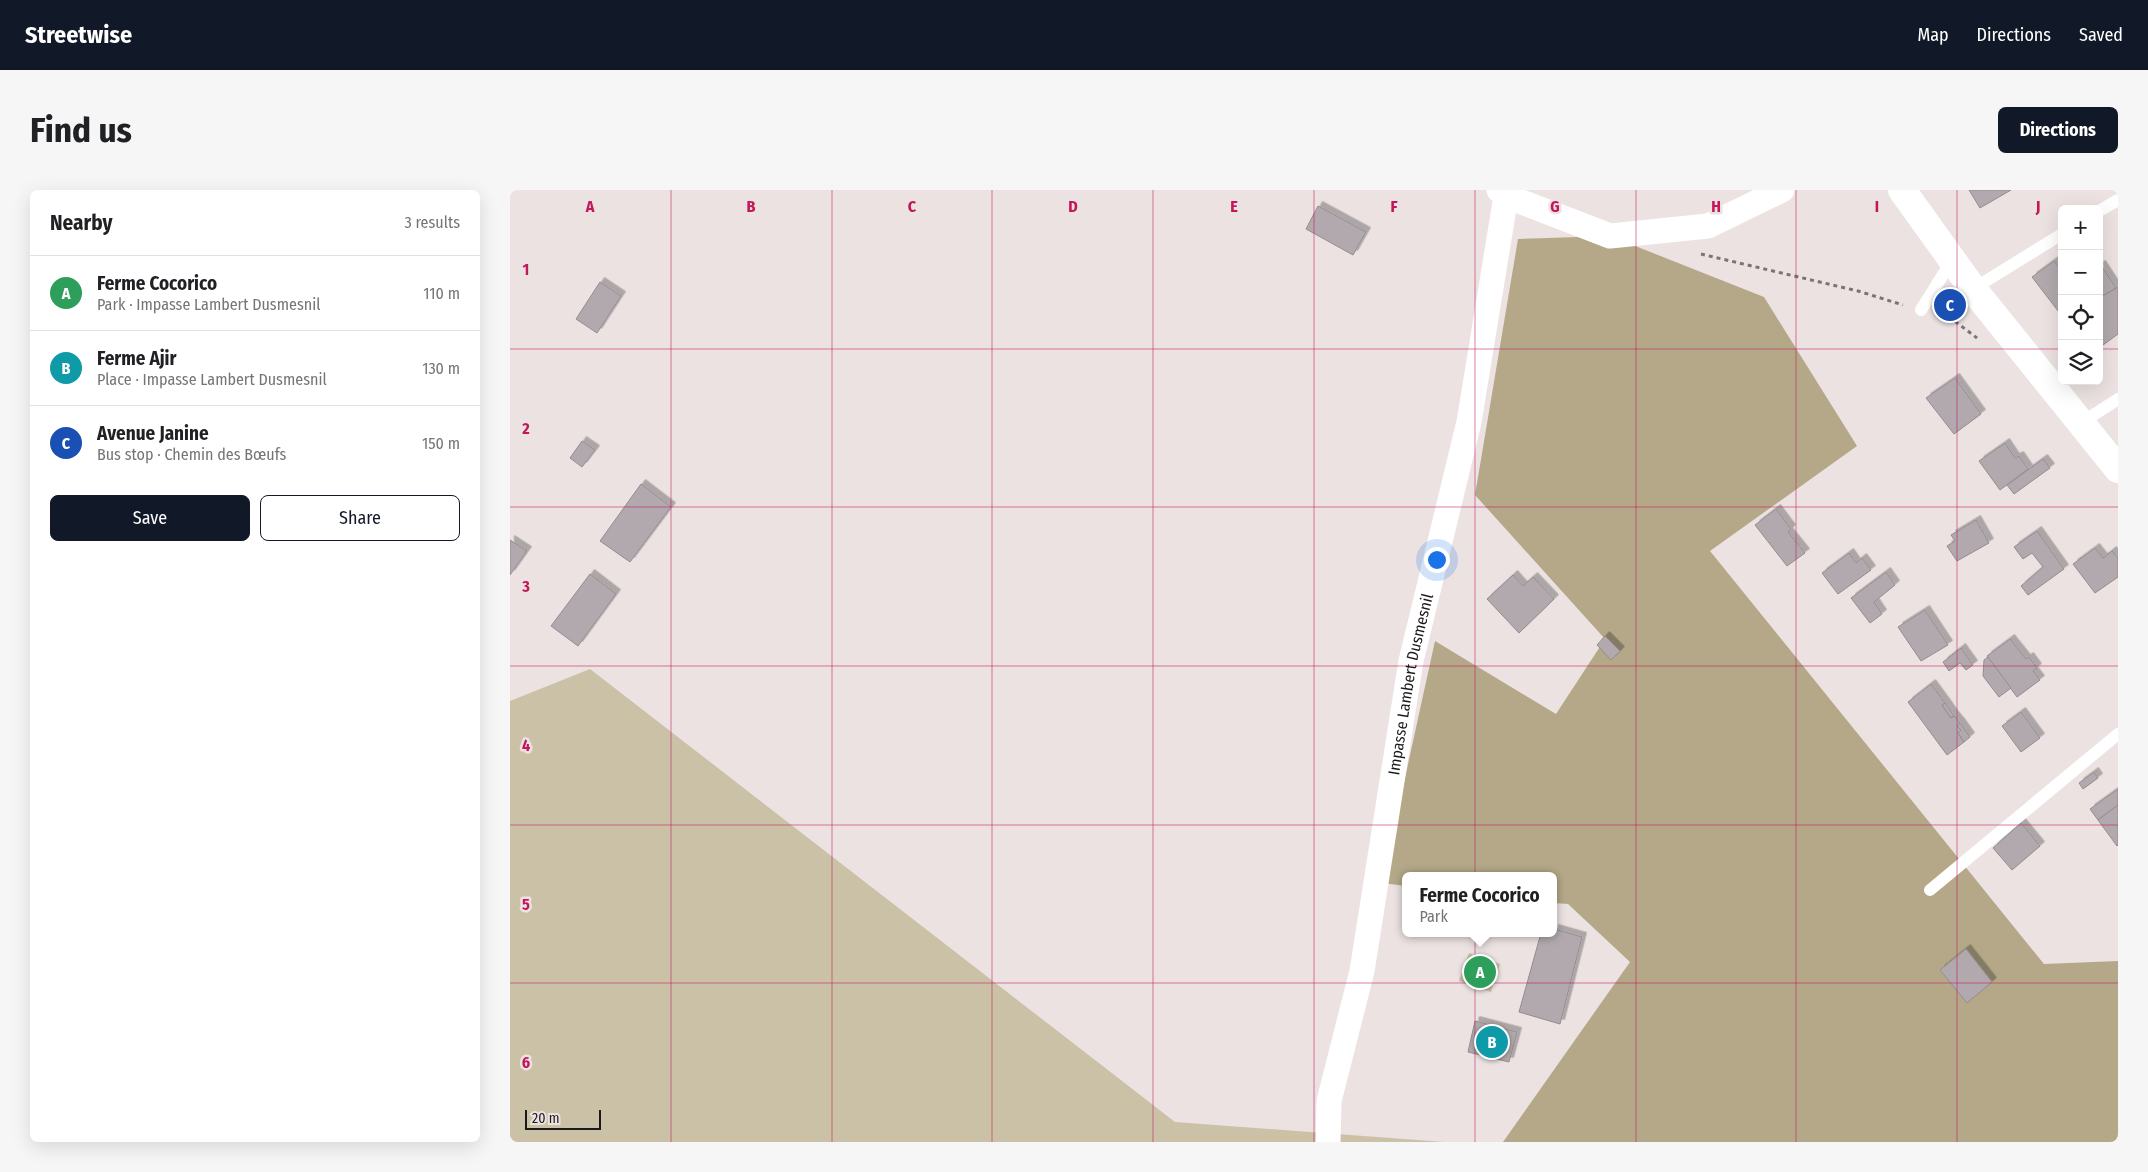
<!DOCTYPE html>
<meta charset="utf-8">
<style>
body{margin:0;font-family:"Fira Sans Condensed",sans-serif;background:#f6f6f6;color:#202124}
.controls{position:absolute;right:15px;top:15px;display:grid;overflow:hidden;border-radius:8px;box-shadow:0 5px 20px #0002}
.controls button{width:45px;height:45px;display:grid;place-items:center;padding:0;border:0;border-bottom:1px solid #e0e0e0;background:#fff;color:#202124;font:25px sans-serif}
.scale{position:absolute;left:15px;bottom:12px;width:76px;box-sizing:border-box;padding-left:5px;border:2px solid #1c1919;border-top:0;font-size:14px;line-height:18px;white-space:nowrap;color:#1c1919;-webkit-text-stroke:4px #ece2e2;paint-order:stroke}
.you{position:absolute;left:926px;top:369px;width:18px;height:18px;margin:-12px;border:4px solid #fff;border-radius:50%;background:#1a73e8;box-shadow:0 0 0 8px #1a73e833}
.badge{display:grid;place-items:center;width:32px;height:32px;border-radius:50%;background:#111827;color:#fff;font-size:16px;font-weight:700}
.pin{position:absolute;translate:-50% -50%;border:2px solid #fff;box-shadow:0 1px 5px #0006}
.popup{position:absolute;left:892px;top:682px;width:155px;height:65px;box-sizing:border-box;display:grid;place-content:center;border-radius:8px;background:#fff;filter:drop-shadow(0 1px 4px #0005);font-size:16px;white-space:nowrap;color:#757577}
.popup b{font-size:19px;color:#202124}
.popup::after{content:'';position:absolute;left:50%;top:100%;margin-left:-10px;border:10px solid transparent;border-top-color:#fff}
.list{margin:0;padding:0;list-style:none}
h2{display:flex;justify-content:space-between;align-items:center;height:65px;margin:0;padding:0 20px;font-size:21px}
h2 small{font-size:16px;font-weight:400;color:#757577}
.list li{display:grid;grid-template-columns:32px 1fr auto;gap:15px;align-items:center;box-sizing:border-box;height:75px;padding:0 20px;border-top:1px solid #e0e0e0}
.list b{display:block;font-size:19px;white-space:nowrap}
.list p{margin:0;font-size:16px;white-space:nowrap;color:#757577}
.list em{font-size:16px;font-style:normal;color:#757577}
.actions{display:flex;gap:10px;padding:15px 20px}
.actions a{flex:1;padding:11px 0;border:1px solid #111827;border-radius:8px;text-align:center;font-size:18px;color:#111827}
.actions .main{background:#111827;color:#fff}
.icon{flex:none;width:28px;height:28px;fill:none;stroke:currentColor;stroke-width:2;stroke-linecap:round;stroke-linejoin:round}
.map{position:relative;flex:none;width:1608px;height:952px;overflow:hidden;border-radius:8px}
header{display:flex;align-items:center;gap:30px;box-sizing:border-box;height:70px;padding:0 25px;background:#111827;color:#fff}
header strong{font-size:24px}
nav{display:flex;gap:28px;margin-inline-start:auto;font-size:18px}
.intro{display:flex;align-items:center;justify-content:space-between;box-sizing:border-box;height:120px;padding:0 30px}
h1{margin:0;font-size:35px}
.button{padding:12px 22px;border-radius:8px;background:#111827;color:#fff;font-size:18px;font-weight:700}
main{display:flex;gap:30px;padding:0 30px}
aside{flex:1;background:#fff;border-radius:8px;box-shadow:0 5px 20px #0002}
.map>svg:first-child{display:block}
.green{fill:#cac1a7}
.forest{fill:#b4a888}
.building{fill:#b1a9ad;stroke:#948c90;filter:url(#shadow)}
.lines{fill:none;stroke-linecap:round;stroke-linejoin:round}
.path{stroke:#7a7474;stroke-width:3;stroke-dasharray:4 4;stroke-linecap:butt}
.service{stroke:#fff;stroke-width:12}
.minor{stroke:#fff;stroke-width:25}
.tertiary{stroke:#fff;stroke-width:28}
.grid{fill:none;stroke:#c2185b;stroke-width:1;stroke-opacity:0.55}
.labels{text-anchor:middle;stroke-width:5;stroke-linejoin:round;paint-order:stroke}
.street-label{font-size:16px;fill:#1c1919;stroke:#ece2e2}
.grid-label{font-size:16px;text-anchor:middle;font-weight:bold;fill:#c2185b;stroke:#ece2e2;stroke-width:5;stroke-linejoin:round;paint-order:stroke}
</style>
<header>
<strong>Streetwise</strong>
<nav><a>Map</a><a>Directions</a><a>Saved</a></nav>
</header>
<div class="intro"><h1>Find us</h1><a class="button">Directions</a></div>
<main>
<aside>
<h2>Nearby<small>3 results</small></h2>
<ul class="list">
<li><span class="badge" style="background:#2e9e5b">A</span><div><b>Ferme Cocorico</b><p>Park · Impasse Lambert Dusmesnil</p></div><em>110 m</em></li>
<li><span class="badge" style="background:#0f9aa8">B</span><div><b>Ferme Ajir</b><p>Place · Impasse Lambert Dusmesnil</p></div><em>130 m</em></li>
<li><span class="badge" style="background:#1a4fb4">C</span><div><b>Avenue Janine</b><p>Bus stop · Chemin des Bœufs</p></div><em>150 m</em></li>
</ul>
<div class="actions"><a class="main">Save</a><a>Share</a></div>
</aside>
<div class="map">
<svg width="1608" height="952" viewBox="0 0 1608 952">
<defs>
<filter id="shadow"><feDropShadow dx="4.5" dy="-4.5" stdDeviation="0" flood-color="#0004"/></filter>
</defs>
<rect width="100%" height="100%" fill="#ece2e2"/>
<g class="green">
<polygon points="80,479 665,932 934,952 0,952 0,511"/>
<polygon points="959,763 990,774 981,802 949,791"/>
</g>
<polygon class="forest" points="1100,46 1254,107 1347,256 1200,361 1534,774 1608,771 1608,952 993,952 1120,772 1058,714 1044,713 1044,686 896,686 896,696 872,693 925,451 1046,524 1095,449 965,305 1008,49"/>
<g class="building">
<polygon points="1459,0 1501,0 1470,18"/>
<polygon points="808,16 856,42 843,65 796,39"/>
<polygon points="1544,71 1552,81 1552,126 1522,87"/>
<polygon points="1591,75 1606,98 1590,108 1589,76"/>
<polygon points="90,92 111,106 87,143 66,129"/>
<polygon points="1608,97 1608,144 1589,158 1589,108"/>
<polygon points="1445,188 1471,224 1444,244 1416,208"/>
<polygon points="72,251 85,260 72,277 60,268"/>
<polygon points="1495,253 1505,268 1509,266 1518,279 1490,300 1469,271"/>
<polygon points="1533,269 1540,278 1504,304 1497,295"/>
<polygon points="131,294 161,317 120,372 90,351"/>
<polygon points="1266,319 1281,339 1278,342 1295,363 1277,376 1245,335"/>
<polygon points="1466,330 1479,353 1447,371 1437,356 1445,351 1441,345"/>
<polygon points="1527,341 1554,379 1518,405 1511,396 1533,377 1522,363 1513,369 1504,357"/>
<polygon points="0,350 17,361 0,385"/>
<polygon points="1585,358 1593,368 1602,361 1608,368 1608,387 1585,403 1563,374"/>
<polygon points="1339,363 1346,373 1352,368 1361,380 1328,404 1312,383"/>
<polygon points="1376,382 1385,395 1364,412 1372,424 1360,433 1341,408"/>
<polygon points="80,384 106,404 68,456 41,436"/>
<polygon points="1003,385 1013,396 1023,387 1044,409 1009,443 977,409"/>
<polygon points="1415,420 1438,455 1411,471 1388,437"/>
<polygon points="1095,446 1110,461 1101,470 1087,455"/>
<polygon points="1500,449 1516,469 1519,467 1527,478 1523,481 1530,490 1507,507 1477,466"/>
<polygon points="1451,458 1463,475 1456,480 1450,473 1439,481 1433,472"/>
<polygon points="1478,467 1501,498 1489,507 1473,486 1474,470"/>
<polygon points="1421,494 1435,513 1432,515 1441,528 1444,526 1450,533 1447,536 1451,540 1448,543 1454,552 1437,565 1398,512"/>
<polygon points="1435,513 1444,526 1441,528 1432,515"/>
<polygon points="1511,522 1530,548 1511,562 1492,536"/>
<polygon points="1450,533 1460,547 1454,552 1448,543 1451,540 1447,536"/>
<polygon points="1584,582 1588,588 1573,599 1569,593"/>
<polygon points="1608,599 1608,615 1588,630 1580,619"/>
<polygon points="1608,615 1608,655 1607,656 1588,630"/>
<polygon points="1511,633 1530,656 1502,680 1483,658"/>
<polygon points="1044,739 1072,747 1050,834 1009,822 1031,743 1044,743"/>
<polygon points="1456,759 1482,792 1457,813 1430,780"/>
<polygon points="965,831 1007,842 999,872 958,862"/>
</g>
<g class="lines">
<g class="path">
<polyline points="1191,64 1348,101 1393,115"/>
<polyline points="1431,124 1442,129 1467,148"/>
</g>
<g class="service">
<polyline points="1589,21 1608,10"/>
<polyline points="1463,99 1552,44"/>
<polyline points="1411,120 1434,83 1444,73"/>
<polyline points="1571,233 1608,209"/>
<polyline points="1420,700 1608,544"/>
</g>
<g class="minor">
<polyline points="989,0 996,6 1100,46 1198,36 1272,0"/>
<path id="s1" d="M818,952L819,911L852,781L901,471L959,232L996,6"/>
</g>
<polyline class="tertiary" points="1392,0 1463,99 1608,279"/>
</g>
<path class="grid" d="M161,0V952M322,0V952M482,0V952M643,0V952M804,0V952M965,0V952M1126,0V952M1286,0V952M1447,0V952M0,159H1552M1589,159H1608M0,317H1608M0,476H1608M0,635H1608M0,793H1608"/>
<g class="labels">
<g class="street-label">
<text dy="6" stroke="none"><textPath href="#s1" startOffset="466">Impasse Lambert Dusmesnil</textPath></text>
</g>
</g>
<g class="grid-label">
<text x="80" y="22">A</text>
<text x="241" y="22">B</text>
<text x="402" y="22">C</text>
<text x="563" y="22">D</text>
<text x="724" y="22">E</text>
<text x="884" y="22">F</text>
<text x="1045" y="22">G</text>
<text x="1206" y="22">H</text>
<text x="1367" y="22">I</text>
<text x="1528" y="22">J</text>
<text x="16" y="85">1</text>
<text x="16" y="244">2</text>
<text x="16" y="402">3</text>
<text x="16" y="561">4</text>
<text x="16" y="720">5</text>
<text x="16" y="878">6</text>
</g>
</svg>
<div class="controls">
<button>+</button>
<button>−</button>
<button><svg class="icon" aria-label="locate" viewBox="0 0 24 24"><circle cx="12" cy="12" r="6"/><path d="M12 2v4M12 18v4M2 12h4M18 12h4"/></svg></button>
<button><svg class="icon" aria-label="layers" viewBox="0 0 24 24"><path d="M12 4l9 5-9 5-9-5zM3 14l9 5 9-5"/></svg></button>
</div>
<div class="scale">20 m</div>
<div class="you"></div>
<div class="pin badge" style="left:970px;top:782px;background:#2e9e5b">A</div>
<div class="popup"><b>Ferme Cocorico</b>Park</div>
<div class="pin badge" style="left:982px;top:852px;background:#0f9aa8">B</div>
<div class="pin badge" style="left:1440px;top:115px;background:#1a4fb4">C</div>
</div>
</main>
